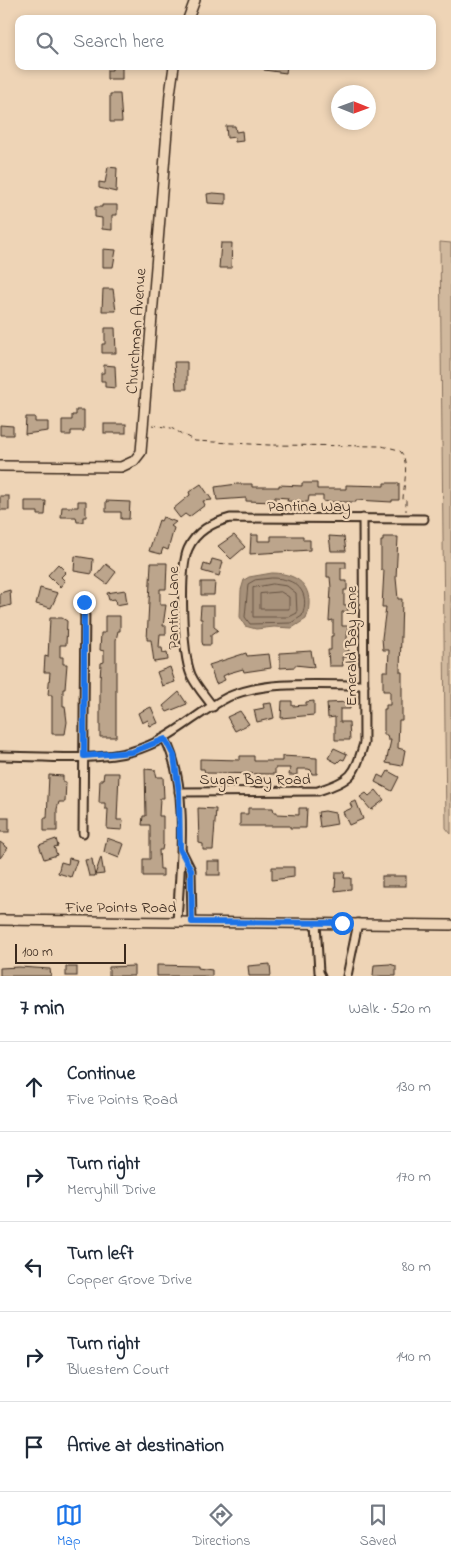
<!DOCTYPE html>
<meta charset="utf-8">
<style>
body{margin:0;font-family:"Indie Flower",sans-serif;background:#f6f6f7;color:#1f2937}
.compass{position:absolute;left:331px;top:85px;width:45px;height:45px;border-radius:50%;background:#fff;box-shadow:0 2px 8px #0003;rotate:91deg}
.scale{position:absolute;left:15px;bottom:12px;width:111px;box-sizing:border-box;padding-left:5px;border:2px solid #3b2a1e;border-top:0;font-size:14px;line-height:18px;white-space:nowrap;color:#3b2a1e;-webkit-text-stroke:4px #eed4b6;paint-order:stroke}
.stop{position:absolute;width:15px;height:15px;margin:-11px;border:4px solid #1a73e8;border-radius:50%;background:#fff}
.stop.end{background:#1a73e8;border-color:#fff;box-shadow:0 1px 5px #0008}
.list{margin:0;padding:0;list-style:none}
h2{display:flex;justify-content:space-between;align-items:center;height:65px;margin:0;padding:0 20px;font-size:21px}
h2 small{font-size:16px;font-weight:400;color:#747a83}
.list li{display:grid;grid-template-columns:32px 1fr auto;gap:15px;align-items:center;box-sizing:border-box;height:90px;padding:0 20px;border-top:1px solid #e0e1e3}
.list b{display:block;font-size:19px;white-space:nowrap}
.list p{margin:0;font-size:16px;white-space:nowrap;color:#747a83}
.list em{font-size:16px;font-style:normal;color:#747a83}
.icon{flex:none;width:28px;height:28px;fill:none;stroke:currentColor;stroke-width:2;stroke-linecap:round;stroke-linejoin:round}
.map{position:relative;flex:none;width:451px;height:976px;overflow:hidden}
.search{position:absolute;background:#fff;box-shadow:0 2px 8px #0003;left:15px;right:15px;top:15px;height:55px;display:flex;align-items:center;gap:12px;box-sizing:border-box;padding:0 18px;border-radius:10px;color:#747a83;font-size:19px}
.sheet{height:515px;background:#fff}
nav{display:flex;justify-content:space-around;align-items:center;box-sizing:border-box;height:70px;border-top:1px solid #e0e1e3;background:#fff;font-size:14px;color:#747a83}
nav a{display:grid;justify-items:center;gap:2px}
nav .on{color:#1a73e8}
.map>svg:first-child{display:block}
.green{fill:#d0b89d;stroke:#86715e}
.water{fill:#a7917a;stroke:#7c6855}
.lines{fill:none;stroke-linecap:round;stroke-linejoin:round}
.shore{stroke:#665343;stroke-width:1}
.building{fill:#bca58c;stroke:#3b2a1e}
.minor-casing{stroke:#3b2a1e;stroke-width:11}
.tertiary-casing{stroke:#3b2a1e;stroke-width:12}
.path{stroke:#3b2a1e;stroke-width:1;stroke-dasharray:5 4;stroke-linecap:butt}
.minor{stroke:#eed4b6;stroke-width:7}
.tertiary{stroke:#eed4b6;stroke-width:9}
.route{stroke:#1a73e8;stroke-width:6}
.labels{text-anchor:middle;stroke-width:4.5;stroke-linejoin:round;paint-order:stroke}
.street-label{font-size:16px;fill:#3b2a1e;stroke:#eed4b6}
</style>
<div class="map">
<svg width="451" height="976" viewBox="0 0 451 976">
<rect width="100%" height="100%" fill="#eed4b6"/>
<filter id="ink" filterUnits="userSpaceOnUse"><feTurbulence type="fractalNoise" baseFrequency=".02" numOctaves="2"/><feDisplacementMap in="SourceGraphic" scale="10" xChannelSelector="R" yChannelSelector="G"/><feConvolveMatrix kernelMatrix="1 2 1 2 8 2 1 2 1" color-interpolation-filters="sRGB"/></filter>
<g filter="url(#ink)">
<polygon class="green" points="440,242 451,243 451,834 446,828"/>
<path class="water" d="M272,573C301,573 316,590 306,619L292,628L274,627L256,629L245,626L240,617L241,590L244,580L249,577Z"/>
<g class="lines">
<g class="shore">
<path d="M272,578C296,578 311,591 302,616L291,623L250,624L245,617L248,584L255,580Z"/>
<polygon points="273,584 287,586 296,593 297,613 289,617 253,617 253,588"/>
<polygon points="281,592 289,597 289,609 260,609 260,594"/>
</g>
</g>
<g class="building">
<polygon points="112,66 122,66 122,79 107,79 107,70 112,70"/>
<polygon points="265,66 287,66 286,73 264,70"/>
<polygon points="110,94 120,94 122,122 110,122"/>
<polygon points="226,126 235,126 236,132 242,131 243,141 235,142 235,137 227,138"/>
<polygon points="108,167 117,168 116,192 99,188 99,182 105,183"/>
<polygon points="213,193 226,194 226,204 208,203 207,194"/>
<polygon points="102,205 117,205 117,215 112,215 112,230 102,229 102,218 95,217 95,207 102,207"/>
<polygon points="221,243 232,243 231,268 219,268"/>
<polygon points="103,249 116,250 113,267 103,267"/>
<polygon points="103,289 113,289 116,311 102,311"/>
<polygon points="105,328 115,328 116,353 102,353 102,344 105,344"/>
<polygon points="174,362 187,362 187,389 176,389"/>
<polygon points="104,365 115,366 116,388 105,387 105,381 101,381 101,373 104,373"/>
<polygon points="76,410 84,410 84,431 71,431 71,435 62,435 62,420 72,420 72,415 76,415"/>
<polygon points="26,417 35,417 35,422 48,422 48,431 25,434"/>
<rect x="104" y="424" width="22" height="9"/>
<polygon points="0,425 13,426 13,435 0,435"/>
<polygon points="302,483 317,483 317,489 346,489 346,485 384,486 384,483 399,483 399,500 392,500 392,502 356,500 356,502 328,502 323,501 323,496 309,496 308,502 287,501 288,498 275,497 275,502 246,501 246,498 217,500 215,487 237,484 252,484 252,487 279,487 279,485 302,486"/>
<polygon points="201,484 212,500 203,501 205,505 189,517 185,514 180,518 173,509 190,495 189,492"/>
<rect x="0" y="496" width="9" height="14"/>
<polygon points="25,501 46,501 45,515 38,515 38,512 25,512"/>
<polygon points="78,501 86,501 86,517 83,517 83,522 77,522 76,517 61,517 62,507 78,507"/>
<polygon points="106,501 130,502 129,519 121,519 121,512 106,512"/>
<polygon points="163,517 176,522 171,526 174,528 168,550 163,548 161,554 149,551 159,520 161,521"/>
<polygon points="234,535 245,547 231,559 218,546"/>
<polygon points="251,535 258,535 258,541 271,541 271,536 303,536 303,540 310,540 310,550 250,554"/>
<polygon points="329,536 344,537 346,551 331,551"/>
<polygon points="383,537 398,537 396,578 398,599 402,599 400,672 402,672 402,720 399,720 398,748 405,750 402,766 386,763 391,740 388,740 387,735 384,735 384,709 386,709 386,705 390,705 390,691 383,691 383,671 388,671 389,650 383,650 382,638 386,607 382,607 384,570 381,570 381,541 383,541"/>
<polygon points="75,556 93,559 92,574 74,571"/>
<polygon points="212,559 223,562 219,576 202,571 204,564 210,566"/>
<polygon points="327,562 346,562 346,568 341,568 341,581 347,581 347,590 344,590 344,605 347,605 348,612 342,612 342,626 348,626 346,650 349,650 349,657 342,657 343,666 329,666 328,650 331,650 331,636 333,636 333,620 329,621 331,588 330,577 327,577"/>
<polygon points="151,563 167,563 166,589 160,589 160,605 166,605 163,626 166,626 166,634 160,634 159,648 162,648 163,653 167,652 168,660 154,662 151,640 147,640"/>
<polygon points="58,564 66,572 61,577 65,581 60,587 48,575"/>
<polygon points="106,564 116,572 107,584 96,576"/>
<polygon points="201,582 215,582 214,595 201,595"/>
<polygon points="40,588 58,593 51,608 36,604"/>
<polygon points="10,590 11,605 0,608 0,593"/>
<polygon points="125,590 127,603 116,605 115,599 109,600 107,593"/>
<polygon points="201,606 214,606 214,627 218,630 211,635 211,645 203,645 202,642 202,619 200,619"/>
<polygon points="105,616 120,616 120,631 118,631 116,640 116,737 100,737 100,680 101,663 104,662 104,651 100,650 101,633 105,633"/>
<polygon points="50,618 62,618 67,621 66,645 60,645 60,657 63,657 63,664 67,664 65,689 63,689 63,706 65,706 67,722 65,734 52,734 52,695 48,695 50,672 44,672 45,656 48,657"/>
<polygon points="311,651 314,667 295,665 295,667 280,668 280,653"/>
<polygon points="246,653 247,656 269,654 271,668 244,672 243,669 229,673 223,676 225,680 216,684 209,665"/>
<polygon points="170,667 175,682 162,686 157,672"/>
<polygon points="179,692 187,704 167,712 163,706"/>
<polygon points="282,701 292,701 292,706 306,705 306,702 314,701 314,715 281,718"/>
<polygon points="350,702 350,709 340,709 340,722 349,722 350,740 335,740 335,717 328,718 327,703"/>
<polygon points="271,703 274,718 257,722 254,710 264,708 263,704"/>
<polygon points="151,707 158,723 150,726 148,720 142,723 138,713"/>
<polygon points="240,711 249,724 235,731 227,717"/>
<polygon points="334,748 347,754 344,760 341,759 337,763 328,758"/>
<polygon points="240,756 254,756 254,761 282,761 282,756 317,758 317,774 312,774 311,770 308,769 297,769 297,775 289,775 290,768 275,768 275,774 205,773 204,769 200,769 200,759 240,760"/>
<polygon points="145,769 155,770 157,777 163,777 164,798 160,798 159,816 163,816 163,844 162,850 159,850 160,869 163,869 163,876 143,876 143,859 150,859 150,825 142,825 143,816 146,816"/>
<polygon points="388,771 399,777 392,791 375,782 378,775 384,778"/>
<polygon points="104,773 119,773 117,820 123,820 122,830 107,829 108,809 105,809 105,803 99,803 100,780 103,780"/>
<polygon points="49,775 63,776 63,782 66,782 65,802 59,802 57,809 57,831 44,831 44,818 47,818"/>
<polygon points="376,790 384,800 371,810 360,797 366,793 369,796"/>
<polygon points="356,801 363,819 349,825 343,812 352,808 350,803"/>
<polygon points="198,808 216,809 213,850 203,850 203,844 199,843"/>
<polygon points="248,808 273,808 274,812 277,812 277,814 299,815 299,808 307,808 306,828 290,828 290,826 240,826 240,814 248,814"/>
<polygon points="325,811 335,813 337,824 320,827 318,812"/>
<rect x="0" y="818" width="9" height="14"/>
<polygon points="107,838 124,844 119,858 104,852"/>
<polygon points="56,839 58,846 54,847 57,855 44,859 39,845"/>
<polygon points="0,842 8,848 0,858"/>
<polygon points="101,857 104,874 95,875"/>
<polygon points="69,858 77,860 71,877 58,873 61,862 68,864"/>
<polygon points="92,859 95,876 89,876 85,860"/>
<rect x="207" y="861" width="13" height="14"/>
<polygon points="272,867 294,867 294,877 272,880"/>
<polygon points="336,872 345,872 344,878 351,878 351,889 335,891"/>
<rect x="382" y="876" width="24" height="10"/>
<polygon points="270,964 271,976 249,976 248,966"/>
<polygon points="390,964 396,966 396,976 373,976 374,965"/>
<polygon points="157,965 198,966 198,968 212,970 212,976 157,976"/>
<polygon points="134,966 134,976 109,976 109,967"/>
<polygon points="19,967 50,969 51,976 0,976 0,968"/>
<rect x="66" y="967" width="11" height="9"/>
</g>
<g class="lines">
<g class="minor-casing">
<g id="minor">
<path d="M213,707C206,697 196,686 191,675C182,653 179,570 188,549C196,531 212,523 230,518L424,519"/>
<path d="M165,739C190,787 180,868 177,922"/>
<path d="M0,756C39,756 96,762 133,751C172,740 194,714 228,697C265,680 323,685 364,685"/>
<path d="M179,792L318,791C352,779 354,777 364,743L363,518"/>
<polyline points="83,833 85,602"/>
<polyline points="182,852 191,870 192,922"/>
<polyline points="316,923 319,972 321,976"/>
<polyline points="347,976 358,923"/>
</g>
</g>
<g class="tertiary-casing">
<g id="tertiary">
<polyline points="188,19 195,0"/>
<polyline points="0,466 121,467 134,461 141,452 170,94 174,66"/>
<polyline points="0,920 451,925"/>
</g>
</g>
<path class="path" d="M152,425L171,428L195,441L269,445L382,446C388,448 397,448 401,452C410,462 403,489 403,500H406V511"/>
<use href="#minor" class="minor"/>
<use href="#tertiary" class="tertiary"/>
</g>
</g>
<g class="lines" filter="url(#ink)">
<polyline class="route" points="84,602 84,756 132,752 165,739 174,756 179,792 180,849 191,870 192,922 342,923"/>
</g>
<g class="labels">
<g class="street-label">
<text transform="translate(135 331) rotate(-86)" y="6">Churchman Avenue</text>
<text x="309" y="511">Pantina Way</text>
<text transform="translate(172 608) rotate(-90)" y="6">Pantina Lane</text>
<text transform="translate(350 646) rotate(-90)" y="6">Emerald Bay Lane</text>
<text x="255" y="784">Sugar Bay Road</text>
<text x="121" y="912">Five Points Road</text>
</g>
</g>
</svg>
<svg class="compass" viewBox="-18 -18 36 36"><path d="M0-13l5 13h-10z" fill="#e53935"/><path d="M0 13l5-13h-10z" fill="#747a83"/></svg>
<div class="scale">100 m</div>
<div class="stop" style="left:342px;top:923px"></div>
<div class="stop end" style="left:84px;top:602px"></div>
<div class="search"><svg class="icon" aria-label="search" viewBox="0 0 24 24"><circle cx="10" cy="10" r="6"/><path d="M15 15l6 6"/></svg>Search here</div>
</div>
<section class="sheet">
<h2>7 min<small>Walk · 520 m</small></h2>
<ul class="list">
<li><svg class="icon" aria-label="ahead" viewBox="0 0 24 24"><path d="M12 20V5M6 11l6-6 6 6"/></svg><div><b>Continue</b><p>Five Points Road</p></div><em>130 m</em></li>
<li><svg class="icon" aria-label="right" viewBox="0 0 24 24"><path d="M7 20v-9h11M14 6l5 5-5 5"/></svg><div><b>Turn right</b><p>Merryhill Drive</p></div><em>170 m</em></li>
<li><svg class="icon" aria-label="left" viewBox="0 0 24 24"><path d="M17 20v-9H6M10 6l-5 5 5 5"/></svg><div><b>Turn left</b><p>Copper Grove Drive</p></div><em>80 m</em></li>
<li><svg class="icon" aria-label="right" viewBox="0 0 24 24"><path d="M7 20v-9h11M14 6l5 5-5 5"/></svg><div><b>Turn right</b><p>Bluestem Court</p></div><em>140 m</em></li>
<li><svg class="icon" aria-label="arrive" viewBox="0 0 24 24"><path d="M6 21V4h12l-3 4 3 4H6"/></svg><div><b>Arrive at destination</b></div></li>
</ul>
</section>
<nav>
<a class="on"><svg class="icon" aria-label="map" viewBox="0 0 24 24"><path d="M3 6l6-2 6 2 6-2v14l-6 2-6-2-6 2zM9 4v14M15 6v14"/></svg>Map</a>
<a><svg class="icon" aria-label="directions" viewBox="0 0 24 24"><path d="M12 3l9 9-9 9-9-9zM9 14v-3h6M13 9l2 2-2 2"/></svg>Directions</a>
<a><svg class="icon" aria-label="saved" viewBox="0 0 24 24"><path d="M7 4h10v16l-5-4-5 4z"/></svg>Saved</a>
</nav>
